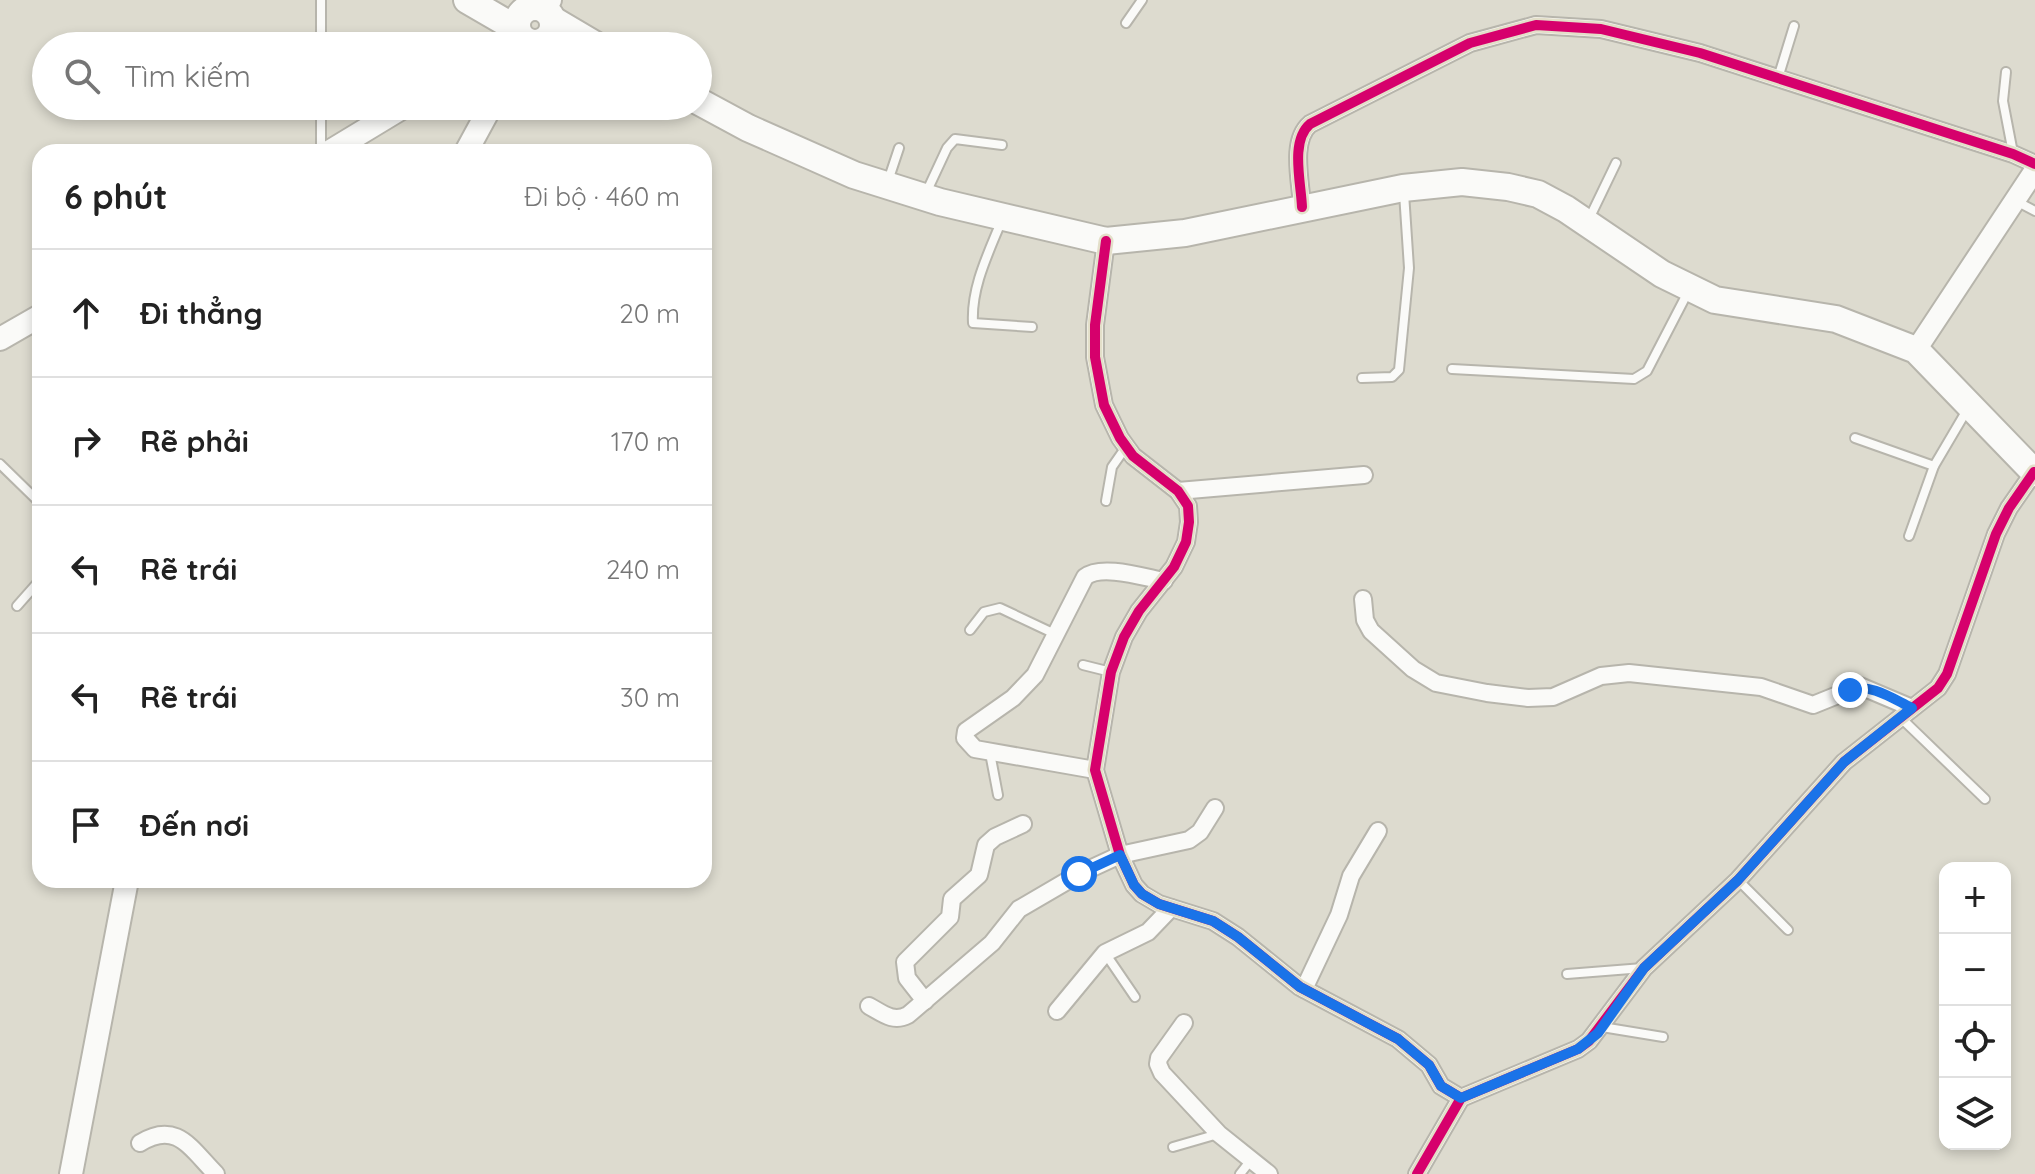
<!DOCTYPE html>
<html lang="vi">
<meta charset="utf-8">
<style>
body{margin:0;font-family:Quicksand,sans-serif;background:#f6f6f6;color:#222}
.controls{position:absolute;right:24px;bottom:24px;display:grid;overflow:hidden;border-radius:16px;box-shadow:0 4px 12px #0003}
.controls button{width:72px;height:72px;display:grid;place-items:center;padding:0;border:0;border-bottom:2px solid #e0e0e0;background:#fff;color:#222;font:40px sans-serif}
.stop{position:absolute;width:24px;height:24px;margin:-18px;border:6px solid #1a73e8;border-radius:50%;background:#fff}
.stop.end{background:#1a73e8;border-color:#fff;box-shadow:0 2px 8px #0008}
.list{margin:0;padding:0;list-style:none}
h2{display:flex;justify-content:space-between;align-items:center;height:104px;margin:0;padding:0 32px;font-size:34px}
h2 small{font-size:26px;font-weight:400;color:#767676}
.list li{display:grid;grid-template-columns:52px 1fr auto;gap:24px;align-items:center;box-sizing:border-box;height:128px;padding:0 32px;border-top:2px solid #e0e0e0}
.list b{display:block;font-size:30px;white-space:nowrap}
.list em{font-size:26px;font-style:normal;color:#767676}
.icon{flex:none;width:44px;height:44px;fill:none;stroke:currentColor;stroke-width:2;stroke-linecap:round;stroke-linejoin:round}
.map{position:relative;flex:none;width:2035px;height:1174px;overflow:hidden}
.search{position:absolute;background:#fff;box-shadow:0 4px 12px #0003;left:32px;top:32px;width:680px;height:88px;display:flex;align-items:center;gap:20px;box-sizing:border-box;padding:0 28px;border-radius:44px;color:#767676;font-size:30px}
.panel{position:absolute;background:#fff;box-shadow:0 4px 12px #0003;left:32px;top:144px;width:680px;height:744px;border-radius:24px}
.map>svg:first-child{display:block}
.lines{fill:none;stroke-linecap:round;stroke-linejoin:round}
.service-casing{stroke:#b7b5ac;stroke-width:12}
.minor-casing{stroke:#b7b5ac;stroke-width:20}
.tertiary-casing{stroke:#b7b5ac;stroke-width:24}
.secondary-casing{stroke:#b7b5ac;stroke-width:26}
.trunk-casing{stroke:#b7b5ac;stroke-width:30}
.service{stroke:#fafaf8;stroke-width:8}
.minor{stroke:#fafaf8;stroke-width:16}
.tertiary{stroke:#fafaf8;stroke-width:20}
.secondary{stroke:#fafaf8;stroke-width:22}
.trunk{stroke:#fafaf8;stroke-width:26}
.cycleway-casing{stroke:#e3dfc9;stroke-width:15}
.cycleway{stroke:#d6006c;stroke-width:10}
.route{stroke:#1a73e8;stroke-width:10}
</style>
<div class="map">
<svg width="2035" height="1174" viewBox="0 0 2035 1174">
<rect width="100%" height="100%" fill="#dddbcf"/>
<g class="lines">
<g class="service-casing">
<g id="service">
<polyline points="321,0 321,46"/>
<polyline points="1126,23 1142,0"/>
<polyline points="2006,72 2003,101 2013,153"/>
<polyline points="1778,78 1794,26"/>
<polyline points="321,106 321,152"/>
<polyline points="888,181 899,148"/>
<polyline points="926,193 947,148 955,139 1002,145"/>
<polyline points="2016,201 2035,211"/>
<polyline points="1589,219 1616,163"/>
<path d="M1001,222C988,254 971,288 973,323L1032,327"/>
<polyline points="1452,369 1634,379 1647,371 1689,290"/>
<polyline points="1362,378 1392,377 1399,370 1409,268 1404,193"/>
<polyline points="1855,438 1934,466"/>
<polyline points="0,464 40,503"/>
<polyline points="1106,501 1112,467 1126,447"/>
<polyline points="1909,536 1934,466 1967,410"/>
<polyline points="17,606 40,580"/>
<polyline points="970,630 984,612 1000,608 1055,634"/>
<polyline points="1083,665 1111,672"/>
<polyline points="1900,717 1985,799"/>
<polyline points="990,753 998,795"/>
<polyline points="1738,880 1788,930"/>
<polyline points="1105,953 1135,997"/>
<polyline points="1567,974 1643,968"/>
<polyline points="1602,1027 1663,1037"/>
<polyline points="1173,1147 1218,1134"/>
<polyline points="1240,1174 1251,1160"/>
</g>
</g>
<g class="minor-casing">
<g id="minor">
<path d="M1302,207C1301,182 1290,141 1310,124L1470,43L1536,25L1601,29L1700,53L2013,154L2035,164"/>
<polyline points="1106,241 1095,325 1095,357 1104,405 1120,438 1133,456 1178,491 1188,506 1189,522 1186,542 1174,567 1139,611 1124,637 1111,672 1095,770 1120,855 1134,885 1142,894 1159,904 1213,921 1238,937 1300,987 1398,1039 1429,1065 1441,1086 1461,1098"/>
<polyline points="1178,491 1364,475"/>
<polyline points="1363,599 1365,620 1371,631 1413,669 1436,683 1487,693 1528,698 1553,697 1601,676 1629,673 1761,687 1813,705 1860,686 1912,708"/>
<path d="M1095,770L975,749L965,738L966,731L1013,698L1035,675L1085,577C1101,564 1143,577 1164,581"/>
<polyline points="1304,989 1339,915 1351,876 1378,831"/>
<polyline points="925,1001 907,978 905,962 950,917 952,899 979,875 986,845 995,837 1023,824"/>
<path d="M869,1006C882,1013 893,1023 908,1015L992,943L1019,909L1079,874L1120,855L1189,840L1200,832L1215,808"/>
<polyline points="1057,1011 1105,953 1148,932 1171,908"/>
<polyline points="1184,1023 1159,1058 1158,1064 1162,1073 1219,1134 1269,1174"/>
<path d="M140,1143C177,1120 191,1149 216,1174"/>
<polyline points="1417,1174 1461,1098 1578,1049 1589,1041 1644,968 1738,880 1844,762 1938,688 1947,674 1996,534 2009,508 2034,472"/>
</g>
</g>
<g class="tertiary-casing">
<polyline id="tertiary" points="1916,350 2035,170"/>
</g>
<g class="secondary-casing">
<g id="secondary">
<polyline points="545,9 550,0"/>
<polyline points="503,46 521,36"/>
<polyline points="329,152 405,106"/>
<polyline points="466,152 491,106"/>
<polyline points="0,339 40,316"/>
<polyline points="71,1174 127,880"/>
</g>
</g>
<g class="trunk-casing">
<g id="trunk">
<polyline points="467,0 517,29"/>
<circle cx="535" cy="25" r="18"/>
<polyline points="553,20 597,46"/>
<polyline points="698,101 748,128 854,175 940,202 1106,241 1185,233 1403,188 1462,182 1508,187 1538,194 1566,209 1662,274 1715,300 1836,319 1916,350 2035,473"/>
</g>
</g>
<use href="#service" class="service"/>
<use href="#minor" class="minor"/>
<use href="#tertiary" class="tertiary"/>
<use href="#secondary" class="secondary"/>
<use href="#trunk" class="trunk"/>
<g class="cycleway-casing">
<g id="cycleway">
<path d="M1302,207C1301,182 1290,141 1310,124L1470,43L1536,25L1601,29L1700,53L2013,154L2035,164"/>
<polyline points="1106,241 1095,325 1095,357 1104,405 1120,438 1133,456 1178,491 1188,506 1189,522 1186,542 1174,567 1139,611 1124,637 1111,672 1095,770 1120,855 1134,885 1142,894 1159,904 1213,921 1238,937 1300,987 1398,1039 1429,1065 1441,1086 1461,1098"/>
<polyline points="1417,1174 1461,1098 1578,1049 1589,1041 1644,968 1738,880 1844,762 1938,688 1947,674 1996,534 2009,508 2034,472"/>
</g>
</g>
<use href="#cycleway" class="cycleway"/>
</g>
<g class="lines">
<path class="route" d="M1079,874L1120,855L1134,885L1142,894L1159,904L1213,921L1238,937L1300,987L1398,1039L1429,1065L1441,1086L1461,1098L1578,1049L1598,1033L1644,968L1738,880L1844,762L1912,708C1893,699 1871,683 1850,690"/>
</g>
</svg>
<div class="controls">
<button>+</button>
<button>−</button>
<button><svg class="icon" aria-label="locate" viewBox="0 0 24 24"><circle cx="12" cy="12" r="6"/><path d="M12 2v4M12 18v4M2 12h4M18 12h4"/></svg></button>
<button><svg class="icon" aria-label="layers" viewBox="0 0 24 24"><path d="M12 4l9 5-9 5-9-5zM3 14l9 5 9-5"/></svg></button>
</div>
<div class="stop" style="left:1079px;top:874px"></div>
<div class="stop end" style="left:1850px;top:690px"></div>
<div class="search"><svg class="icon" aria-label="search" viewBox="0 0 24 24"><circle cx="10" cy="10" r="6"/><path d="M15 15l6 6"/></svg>Tìm kiếm</div>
<section class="panel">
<h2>6 phút<small>Đi bộ · 460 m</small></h2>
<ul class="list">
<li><svg class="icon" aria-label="ahead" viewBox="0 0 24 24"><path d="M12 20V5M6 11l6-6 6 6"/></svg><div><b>Đi thẳng</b></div><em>20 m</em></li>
<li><svg class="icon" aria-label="right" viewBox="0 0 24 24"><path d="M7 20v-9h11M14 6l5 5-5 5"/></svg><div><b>Rẽ phải</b></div><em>170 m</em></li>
<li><svg class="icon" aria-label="left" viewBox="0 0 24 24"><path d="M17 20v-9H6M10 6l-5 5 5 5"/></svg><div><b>Rẽ trái</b></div><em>240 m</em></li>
<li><svg class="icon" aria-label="left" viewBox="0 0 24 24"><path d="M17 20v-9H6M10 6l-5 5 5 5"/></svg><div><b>Rẽ trái</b></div><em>30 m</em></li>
<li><svg class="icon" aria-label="arrive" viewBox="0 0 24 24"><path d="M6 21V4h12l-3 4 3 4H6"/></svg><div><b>Đến nơi</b></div></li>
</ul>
</section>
</div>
